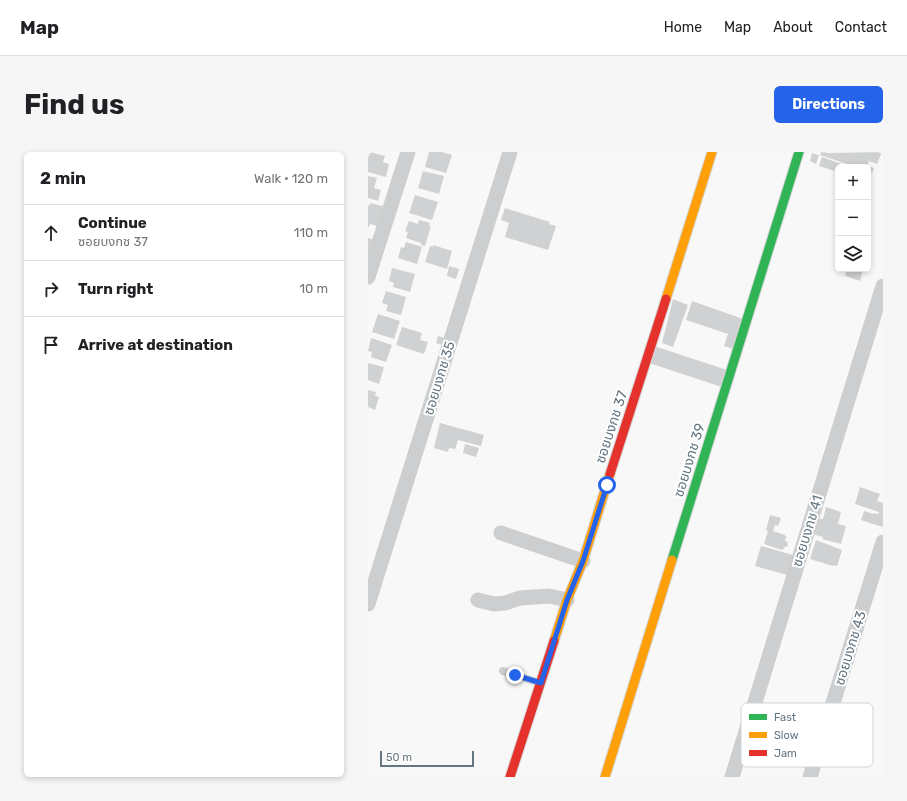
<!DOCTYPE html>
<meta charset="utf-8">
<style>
body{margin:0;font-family:Rubik,"Noto Sans Thai",sans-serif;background:#f6f6f6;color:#202124}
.controls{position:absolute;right:12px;top:12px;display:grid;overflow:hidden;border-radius:6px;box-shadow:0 2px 6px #0003}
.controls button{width:36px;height:36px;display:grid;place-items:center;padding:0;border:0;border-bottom:1px solid #e0e0e0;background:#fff;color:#202124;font:20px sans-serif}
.scale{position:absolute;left:12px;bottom:10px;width:94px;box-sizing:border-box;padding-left:4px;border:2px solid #647682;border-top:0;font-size:11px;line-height:14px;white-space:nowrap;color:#647682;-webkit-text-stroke:3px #fff;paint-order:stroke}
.stop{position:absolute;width:12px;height:12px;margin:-9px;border:3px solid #2563eb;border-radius:50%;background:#fff}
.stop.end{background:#2563eb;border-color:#fff;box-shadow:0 1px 4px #0008}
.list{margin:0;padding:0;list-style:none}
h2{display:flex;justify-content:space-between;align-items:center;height:52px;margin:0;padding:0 16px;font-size:17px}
h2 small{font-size:13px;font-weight:400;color:#757577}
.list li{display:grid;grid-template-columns:26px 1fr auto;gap:12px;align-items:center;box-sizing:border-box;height:56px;padding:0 16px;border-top:1px solid #e0e0e0}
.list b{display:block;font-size:15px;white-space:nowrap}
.list p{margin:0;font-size:13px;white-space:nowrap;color:#757577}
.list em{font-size:13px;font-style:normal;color:#757577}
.icon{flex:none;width:22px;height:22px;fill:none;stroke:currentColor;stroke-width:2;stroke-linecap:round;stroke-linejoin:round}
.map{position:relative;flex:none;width:515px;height:625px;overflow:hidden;border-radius:6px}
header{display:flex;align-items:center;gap:24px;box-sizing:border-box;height:56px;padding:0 20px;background:#fff;border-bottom:1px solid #e0e0e0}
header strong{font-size:19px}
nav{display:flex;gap:22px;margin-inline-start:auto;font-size:14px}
.intro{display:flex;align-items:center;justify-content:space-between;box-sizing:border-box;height:96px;padding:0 24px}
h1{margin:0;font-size:28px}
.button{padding:10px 18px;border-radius:6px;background:#2563eb;color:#fff;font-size:14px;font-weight:700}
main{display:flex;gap:24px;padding:0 24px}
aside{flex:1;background:#fff;border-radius:6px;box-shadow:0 2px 6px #0003}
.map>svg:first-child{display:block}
.building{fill:#cfd1d2}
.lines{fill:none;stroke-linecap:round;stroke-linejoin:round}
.fast-casing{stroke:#d4d5d6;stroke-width:11}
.slow-casing{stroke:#d4d5d6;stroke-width:11}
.jam-casing{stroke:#d4d5d6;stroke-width:11}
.lane{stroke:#cdcecf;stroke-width:8}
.street{stroke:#cdcecf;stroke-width:15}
.fast{stroke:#30b455;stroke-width:9}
.slow{stroke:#ff9f0a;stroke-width:9}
.jam{stroke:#e5322d;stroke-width:9}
.route{stroke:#2563eb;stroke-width:5}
.labels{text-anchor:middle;stroke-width:4;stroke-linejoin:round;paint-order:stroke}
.street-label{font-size:14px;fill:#647682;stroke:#fff}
.key{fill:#fff;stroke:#d0d6da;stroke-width:1}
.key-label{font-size:11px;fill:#647682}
</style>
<header>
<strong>Map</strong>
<nav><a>Home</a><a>Map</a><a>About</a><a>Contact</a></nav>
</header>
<div class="intro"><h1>Find us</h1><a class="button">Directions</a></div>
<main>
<aside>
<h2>2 min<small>Walk · 120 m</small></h2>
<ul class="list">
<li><svg class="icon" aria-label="ahead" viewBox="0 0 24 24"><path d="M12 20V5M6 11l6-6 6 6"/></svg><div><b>Continue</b><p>ซอยบงกช 37</p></div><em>110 m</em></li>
<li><svg class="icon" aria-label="right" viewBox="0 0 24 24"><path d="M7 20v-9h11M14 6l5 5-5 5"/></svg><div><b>Turn right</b></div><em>10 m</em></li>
<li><svg class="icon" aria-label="arrive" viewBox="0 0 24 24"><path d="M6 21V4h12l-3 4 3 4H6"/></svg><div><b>Arrive at destination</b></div></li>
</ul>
</aside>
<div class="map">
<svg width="515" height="625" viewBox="0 0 515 625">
<rect width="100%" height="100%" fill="#f8f8f8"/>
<g class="building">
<polygon points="2,0 17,4 15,10 21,12 18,25 0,20 0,6"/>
<polygon points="61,0 74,0 84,3 78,21 57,15"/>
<polygon points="453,0 461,1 514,0 509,12 501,9 499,15 488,15 452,3"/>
<polygon points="444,1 451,3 448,12 442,9"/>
<polygon points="454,5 482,15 470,15 470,20 451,14"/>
<polygon points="500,14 506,16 504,21 500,19"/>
<polygon points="55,19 76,24 71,42 50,36"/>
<polygon points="500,21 503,22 500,31"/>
<polygon points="0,24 9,26 6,36 13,38 10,49 0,46"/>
<polygon points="47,43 70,50 64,68 41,61"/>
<polygon points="2,51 15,54 9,74 2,72 1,75 0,75 0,53 2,54"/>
<polygon points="137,56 182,70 181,72 188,74 180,98 137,85 141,71 133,68"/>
<polygon points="51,68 62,71 61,74 63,74 57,94 53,93 53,91 38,86 40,80 37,79 41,69 50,72"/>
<polygon points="0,86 7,88 0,102"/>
<polygon points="38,90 54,95 49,112 30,106 33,95 36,96"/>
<polygon points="65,93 84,99 79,117 57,110 62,94 65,95"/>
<polygon points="81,114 91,117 88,127 79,124"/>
<polygon points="24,116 47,122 42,140 25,135 26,131 21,129"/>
<polygon points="479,117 495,117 492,129 477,124"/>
<polygon points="18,139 38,145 33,163 18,159 20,153 14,151"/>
<polygon points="305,147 320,153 305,195 294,191"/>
<polygon points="324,149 375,167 365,197 356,194 360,182 318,168"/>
<polygon points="10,162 32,169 26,187 4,180"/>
<polygon points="34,175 54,181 52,188 60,190 56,202 28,193"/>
<polygon points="70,184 80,187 78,194 68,191"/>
<polygon points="3,186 24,193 18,210 3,205 4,200 0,199"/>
<polygon points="286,194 362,219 357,236 281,211"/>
<polygon points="0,211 16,215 11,232 0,228"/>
<polygon points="0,238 8,240 7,244 11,245 7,258 0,255"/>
<polygon points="72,271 116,283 113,294 90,288 87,297 81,296 80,300 66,296"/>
<polygon points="97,292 111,296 108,305 95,301"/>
<polygon points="492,335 512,342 509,349 515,351 515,375 493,368 496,359 506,362 507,361 510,362 511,360 487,352"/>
<polygon points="458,355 473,360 470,372 478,374 473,392 454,387 455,385 444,382 448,366 455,367"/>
<polygon points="402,363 413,366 410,374 407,373 405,379 417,383 417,384 418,384 417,389 420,390 419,392 420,393 420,395 418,394 414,398 396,392 400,379 398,378"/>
<polygon points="448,388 474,398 469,414 465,413 465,414 442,407"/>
<polygon points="393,394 425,403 419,423 387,414"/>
</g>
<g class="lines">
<g class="fast-casing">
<polyline id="fast" points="304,408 431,0"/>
</g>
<g class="slow-casing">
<g id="slow">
<polyline points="298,147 344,0"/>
<polyline points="186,489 199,448 215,409 242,322"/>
<polyline points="237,625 304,408"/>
</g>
</g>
<g class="jam-casing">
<g id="jam">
<polyline points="242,322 298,147"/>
<polyline points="142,625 186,489"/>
</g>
</g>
<polyline class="lane" points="135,519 172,531"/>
<g class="street">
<polyline points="0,125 40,0"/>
<polyline points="133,381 215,409"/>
<polyline points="110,448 126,452 137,451 152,446 181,444 199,448"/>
<polyline points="0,452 142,0"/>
<polyline points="364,625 515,134"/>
<polyline points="442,625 515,390"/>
</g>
<use href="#fast" class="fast"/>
<use href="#slow" class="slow"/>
<use href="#jam" class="jam"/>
</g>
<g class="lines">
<polyline class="route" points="147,523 173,531 199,448 215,409 239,333"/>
</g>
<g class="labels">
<g class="street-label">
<text transform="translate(71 226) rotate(-73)" y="5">ซอยบงกช 35</text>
<text transform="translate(243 275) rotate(-72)" y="5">ซอยบงกช 37</text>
<text transform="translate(321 308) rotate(-73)" y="5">ซอยบงกช 39</text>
<text transform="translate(439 379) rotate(-73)" y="5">ซอยบงกช 41</text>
<text transform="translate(482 496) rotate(-73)" y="5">ซอยบงกช 43</text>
</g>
</g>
<rect x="373" y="551" width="132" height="64" rx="6" class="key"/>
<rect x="381" y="562" width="18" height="6" fill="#30b455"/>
<rect x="381" y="580" width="18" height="6" fill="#ff9f0a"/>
<rect x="381" y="598" width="18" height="6" fill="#e5322d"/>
<g class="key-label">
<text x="406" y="569">Fast</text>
<text x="406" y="587">Slow</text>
<text x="406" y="605">Jam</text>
</g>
</svg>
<div class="controls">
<button>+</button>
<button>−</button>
<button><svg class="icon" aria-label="layers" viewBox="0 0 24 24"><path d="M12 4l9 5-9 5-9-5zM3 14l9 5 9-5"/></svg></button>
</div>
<div class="scale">50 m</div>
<div class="stop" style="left:239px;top:333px"></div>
<div class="stop end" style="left:147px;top:523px"></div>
</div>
</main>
